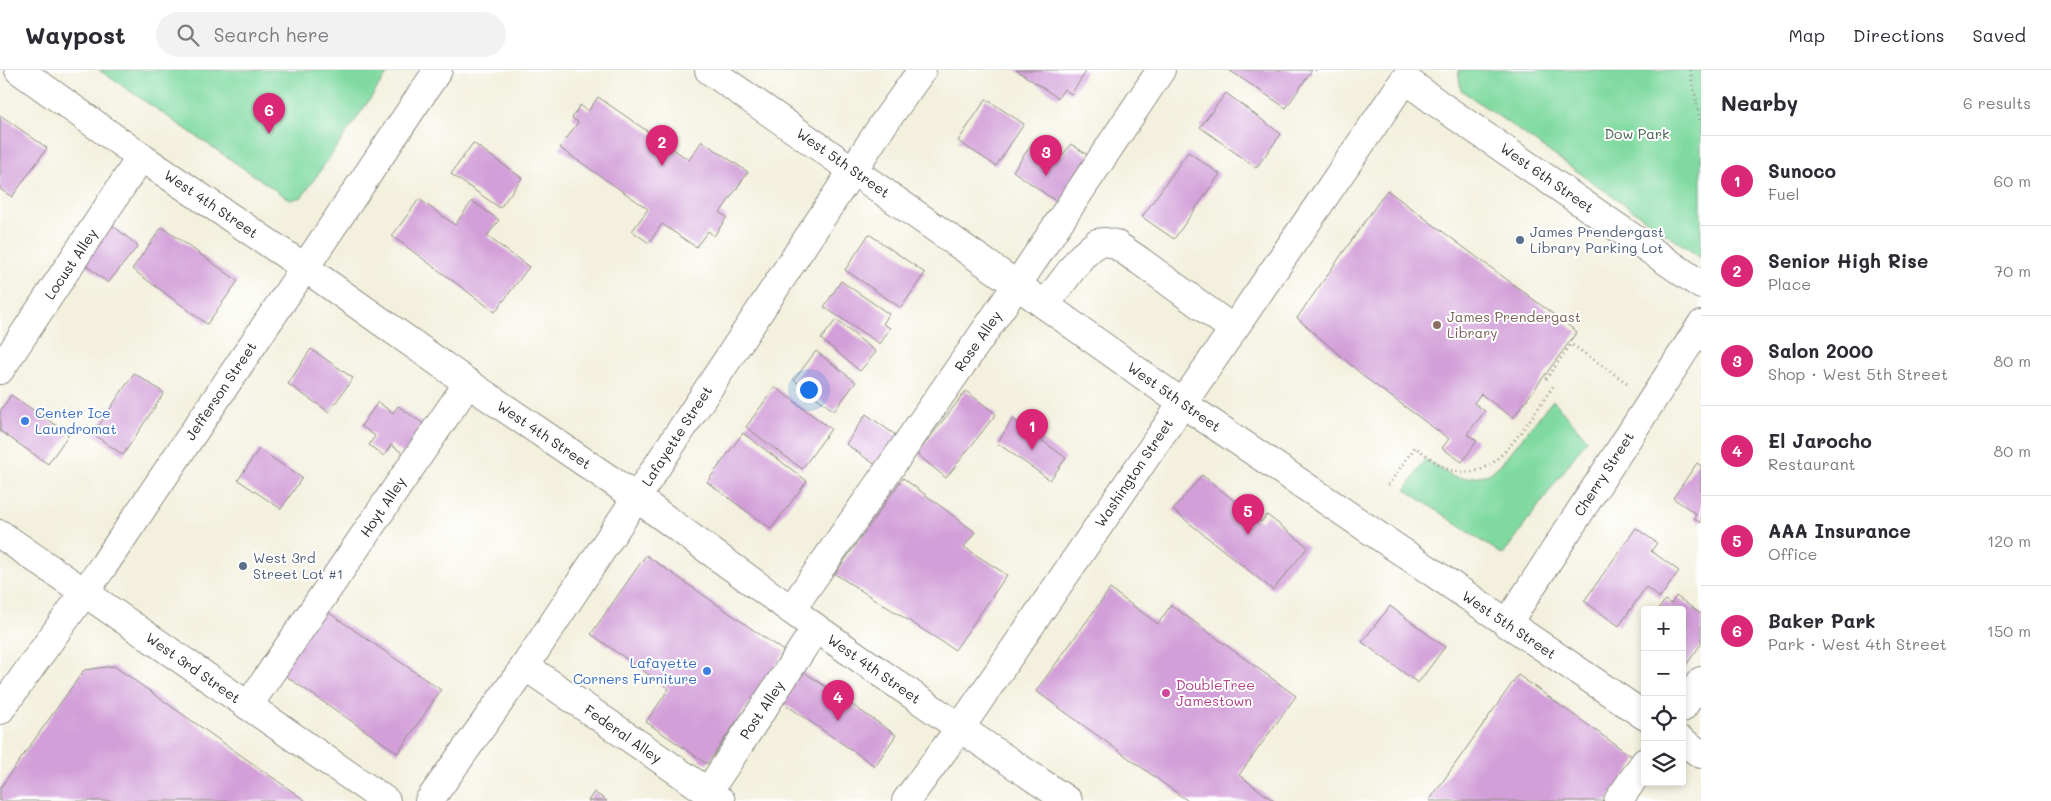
<!DOCTYPE html>
<meta charset="utf-8">
<style>
body{margin:0;font-family:Mali,sans-serif;background:#f2f2f3;color:#2b2b33}
.controls{position:absolute;right:15px;bottom:15px;display:grid;overflow:hidden;border-radius:5px;box-shadow:0 2px 8px #0003}
.controls button{width:45px;height:45px;display:grid;place-items:center;padding:0;border:0;border-bottom:1px solid #e1e1e2;background:#fff;color:#2b2b33;font:25px sans-serif}
.you{position:absolute;left:808px;top:319px;width:18px;height:18px;margin:-12px;border:4px solid #fff;border-radius:50%;background:#1a73e8;box-shadow:0 0 0 8px #1a73e833}
.badge{display:grid;place-items:center;width:32px;height:32px;border-radius:50%;background:#db2777;color:#fff;font-size:16px;font-weight:700}
.pin{position:absolute;translate:-50% -41px;filter:drop-shadow(0 1px 2px #0008)}
.pin::after{content:'';position:absolute;top:26px;width:18px;height:15px;background:inherit;clip-path:polygon(0 0,100% 0,50% 100%)}
.list{margin:0;padding:0;list-style:none}
h2{display:flex;justify-content:space-between;align-items:center;height:65px;margin:0;padding:0 20px;font-size:21px}
h2 small{font-size:16px;font-weight:400;color:#7c7c81}
.list li{display:grid;grid-template-columns:32px 1fr auto;gap:15px;align-items:center;box-sizing:border-box;height:90px;padding:0 20px;border-top:1px solid #e1e1e2}
.list b{display:block;font-size:19px;white-space:nowrap}
.list p{margin:0;font-size:16px;white-space:nowrap;color:#7c7c81}
.list em{font-size:16px;font-style:normal;color:#7c7c81}
.icon{flex:none;width:28px;height:28px;fill:none;stroke:currentColor;stroke-width:2;stroke-linecap:round;stroke-linejoin:round}
.map{position:relative;flex:none;width:1701px;height:731px;overflow:hidden}
header{display:flex;align-items:center;gap:30px;box-sizing:border-box;height:70px;padding:0 25px;background:#fff;border-bottom:1px solid #e1e1e2}
header strong{font-size:24px}
nav{display:flex;gap:28px;margin-inline-start:auto;font-size:18px}
.search{width:350px;height:45px;background:#f2f2f3;display:flex;align-items:center;gap:12px;box-sizing:border-box;padding:0 18px;border-radius:28px;color:#7c7c81;font-size:19px}
main{display:flex}
aside{flex:1;background:#fff}
.map>svg:first-child{display:block}
.green{fill:#80daa0;stroke:#568266}
.building{fill:#d29fd8}
.lines{fill:none;stroke-linecap:round;stroke-linejoin:round}
.minor-casing{stroke:#8f8e84;stroke-width:30}
.major-casing{stroke:#8f8e84;stroke-width:30}
.highway-casing{stroke:#8f8e84;stroke-width:30}
.path{stroke:#8f8e84;stroke-width:3;stroke-dasharray:1 4;stroke-linecap:butt}
.minor{stroke:#fff;stroke-width:28}
.major{stroke:#fff;stroke-width:28}
.highway{stroke:#fff;stroke-width:28}
.service-dot{fill:#5c6f8a;stroke:#fff;stroke-width:2}
.education-dot{fill:#8d6e63;stroke:#fff;stroke-width:2}
.shop-dot{fill:#3f7fe0;stroke:#fff;stroke-width:2}
.hotel-dot{fill:#d1479c;stroke:#fff;stroke-width:2}
.labels{text-anchor:middle;stroke-width:4;stroke-linejoin:round;paint-order:stroke}
.park-label{font-size:14px;fill:#44604e;stroke:#fff}
.street-label{font-size:14px;fill:#2b2b2b;stroke:#fff}
.service-label{font-size:14px;fill:#4e5e75;stroke:#fff;text-anchor:start}
.education-label{font-size:14px;fill:#785e54;stroke:#fff;text-anchor:start}
.shop-label{font-size:14px;fill:#366cbe;stroke:#fff;text-anchor:start}
.hotel-label{font-size:14px;fill:#b23c85;stroke:#fff;text-anchor:start}
</style>
<header>
<strong>Waypost</strong>
<div class="search"><svg class="icon" aria-label="search" viewBox="0 0 24 24"><circle cx="10" cy="10" r="6"/><path d="M15 15l6 6"/></svg>Search here</div>
<nav><a>Map</a><a>Directions</a><a>Saved</a></nav>
</header>
<main>
<div class="map">
<svg width="1701" height="731" viewBox="0 0 1701 731">
<rect width="100%" height="100%" fill="#fff"/>
<filter id="ink" filterUnits="userSpaceOnUse"><feTurbulence type="fractalNoise" baseFrequency=".02" numOctaves="2"/><feDisplacementMap in="SourceGraphic" scale="10" xChannelSelector="R" yChannelSelector="G"/><feConvolveMatrix kernelMatrix="1 2 1 2 8 2 1 2 1" color-interpolation-filters="sRGB"/></filter>
<filter id="wash" filterUnits="userSpaceOnUse"><feTurbulence type="fractalNoise" baseFrequency=".0096" numOctaves="4" result="noise"/><feDisplacementMap in="SourceGraphic" scale="20" xChannelSelector="R" yChannelSelector="G"/><feGaussianBlur stdDeviation="1.12" result="paint"/><feColorMatrix in="noise" values="0 0 0 0 0 0 0 0 0 0 0 0 0 0 0 0 0 1.4 0 .05"/><feComposite in="paint" operator="in"/></filter>
<g filter="url(#wash)">
<rect width="100%" height="100%" fill="#f3f0dd"/>
<g class="green">
<polygon points="99,0 390,0 302,127 290,130"/>
<polygon points="1458,0 1701,0 1701,188 1461,20"/>
<polygon points="1553,330 1587,369 1503,485 1406,420 1425,389 1453,407 1467,408 1489,404 1502,393"/>
</g>
<g id="blocks">
<g class="building">
<polygon points="1016,0 1084,0 1086,2 1071,24 1064,19 1058,28"/>
<polygon points="1229,0 1312,0 1286,38"/>
<polygon points="1226,23 1281,64 1256,98 1200,57"/>
<polygon points="598,27 689,90 702,71 748,102 720,143 727,147 714,166 708,161 696,177 662,154 649,173 632,161 648,139 560,78 578,52 572,48 580,35 588,41"/>
<polygon points="986,29 1024,54 996,96 958,71"/>
<polygon points="0,45 47,78 12,127 0,119"/>
<polygon points="1036,68 1062,86 1071,74 1092,88 1060,134 1013,101"/>
<polygon points="473,73 522,108 500,138 451,104"/>
<polygon points="1188,82 1220,104 1174,169 1142,147"/>
<polygon points="1387,120 1577,262 1513,348 1481,324 1474,333 1485,341 1467,364 1477,371 1462,392 1442,378 1449,369 1367,309 1297,248"/>
<polygon points="419,129 455,155 472,131 499,150 487,166 529,197 495,242 392,166"/>
<polygon points="111,154 138,176 108,213 81,191"/>
<polygon points="162,157 238,211 207,254 132,199"/>
<polygon points="869,164 925,203 901,238 845,200"/>
<polygon points="841,211 889,244 883,254 890,258 880,274 824,237"/>
<polygon points="836,250 876,282 860,301 821,269"/>
<polygon points="311,279 353,308 329,342 288,314"/>
<polygon points="816,281 856,312 834,341 794,310"/>
<polygon points="134,303 164,323 123,385 93,364"/>
<polygon points="775,317 831,359 802,399 746,357"/>
<polygon points="966,321 996,344 946,408 917,384"/>
<polygon points="11,325 69,364 48,394 0,361 0,341"/>
<polygon points="378,332 393,343 398,336 425,355 404,384 391,375 384,386 369,375 375,366 361,356"/>
<polygon points="866,344 901,369 880,398 846,374"/>
<polygon points="1013,349 1066,388 1050,410 997,373"/>
<polygon points="743,363 807,411 771,459 707,412"/>
<polygon points="259,379 302,408 281,439 238,410"/>
<polygon points="1697,393 1701,396 1701,453 1694,448 1696,444 1673,428"/>
<polygon points="1202,405 1261,452 1267,445 1308,477 1273,520 1173,440"/>
<polygon points="903,408 975,462 964,477 1007,505 955,580 835,504"/>
<polygon points="1636,458 1657,473 1651,481 1679,501 1660,528 1646,517 1619,556 1584,531"/>
<polygon points="646,485 785,582 707,694 646,652 669,619 591,564"/>
<polygon points="1110,519 1158,554 1171,535 1296,626 1239,705 1274,731 1188,731 1036,621"/>
<polygon points="1676,526 1701,544 1701,574 1684,598 1682,597 1682,540 1658,540 1665,530 1671,534"/>
<polygon points="1390,536 1445,577 1418,613 1362,572"/>
<polygon points="322,538 441,620 398,683 277,600"/>
<polygon points="114,596 306,731 0,731 0,718 84,600"/>
<polygon points="797,597 896,665 875,696 776,628"/>
<polygon points="1518,605 1637,690 1607,731 1429,731"/>
<polygon points="594,722 607,731 588,731"/>
</g>
</g>
</g>
<g filter="url(#ink)">
<use href="#blocks" fill-opacity="0" stroke="#8f8e84" stroke-width="1"/>
<g class="lines">
<g class="minor-casing">
<g id="minor">
<polyline points="19,0 141,87 304,197 468,313 637,428 816,558 960,658 1068,731"/>
<polyline points="1045,235 1081,187 1097,173 1105,172 1115,174 1140,191 1233,259"/>
<polyline points="0,300 141,87"/>
<polyline points="0,464 386,731"/>
<polyline points="791,540 1017,215 1161,0"/>
<polyline points="1507,554 1701,255"/>
<polyline points="525,596 721,731"/>
<polyline points="248,636 468,313"/>
<polyline points="1682,638 1701,611"/>
<polyline points="0,640 104,495 438,0"/>
<polyline points="708,722 816,558"/>
<polyline points="429,731 525,596 882,56 922,0"/>
<polyline points="1618,731 1645,692"/>
</g>
</g>
<g class="major-casing">
<polyline id="major" points="709,0 1017,215 1182,333"/>
</g>
<g class="highway-casing">
<g id="highway">
<polyline points="1182,333 1645,646"/>
<polyline points="1682,671 1701,684"/>
<polyline points="906,731 960,658 1405,9 1437,33 1701,215"/>
</g>
</g>
<g class="path">
<polyline points="1315,0 1317,0"/>
<polyline points="1690,0 1701,54"/>
<polyline points="1546,309 1571,274 1630,315"/>
<path d="M1388,415L1415,377C1425,384 1436,393 1447,399C1460,404 1477,403 1488,396C1510,383 1539,336 1554,315"/>
</g>
<use href="#minor" class="minor"/>
<use href="#major" class="major"/>
<use href="#highway" class="highway"/>
</g>
</g>
<g class="service-dot">
<circle cx="1520" cy="170" r="5"/>
<circle cx="243" cy="496" r="5"/>
</g>
<circle class="education-dot" cx="1437" cy="255" r="5"/>
<g class="shop-dot">
<circle cx="25" cy="351" r="5"/>
<circle cx="707" cy="601" r="5"/>
</g>
<circle class="hotel-dot" cx="1166" cy="623" r="5"/>
<g class="labels">
<g class="park-label">
<text x="1637" y="69">Dow Park</text>
</g>
<g class="street-label">
<text transform="translate(843 93) rotate(35)" y="5">West 5th Street</text>
<text transform="translate(1547 108) rotate(35)" y="5">West 6th Street</text>
<text transform="translate(211 134) rotate(34)" y="5">West 4th Street</text>
<text transform="translate(71 194) rotate(-56)" y="5">Locust Alley</text>
<text transform="translate(978 271) rotate(-55)" y="5">Rose Alley</text>
<text transform="translate(221 321) rotate(-56)" y="5">Jefferson Street</text>
<text transform="translate(1174 327) rotate(35)" y="5">West 5th Street</text>
<text transform="translate(544 365) rotate(34)" y="5">West 4th Street</text>
<text transform="translate(677 366) rotate(-57)" y="5">Lafayette Street</text>
<text transform="translate(1134 403) rotate(-56)" y="5">Washington Street</text>
<text transform="translate(1604 404) rotate(-57)" y="5">Cherry Street</text>
<text transform="translate(383 437) rotate(-56)" y="5">Hoyt Alley</text>
<text transform="translate(1509 555) rotate(34)" y="5">West 5th Street</text>
<text transform="translate(193 598) rotate(35)" y="5">West 3rd Street</text>
<text transform="translate(874 599) rotate(35)" y="5">West 4th Street</text>
<text transform="translate(762 640) rotate(-56)" y="5">Post Alley</text>
<text transform="translate(623 664) rotate(35)" y="5">Federal Alley</text>
</g>
<g class="service-label">
<text x="1530" y="167">James Prendergast<tspan x="1530" dy="16">Library Parking Lot</tspan></text>
<text x="253" y="493">West 3rd<tspan x="253" dy="16">Street Lot #1</tspan></text>
</g>
<g class="education-label">
<text x="1447" y="252">James Prendergast<tspan x="1447" dy="16">Library</tspan></text>
</g>
<g class="shop-label">
<text x="35" y="348">Center Ice<tspan x="35" dy="16">Laundromat</tspan></text>
<text x="697" y="598" text-anchor="end">Lafayette<tspan x="697" dy="16">Corners Furniture</tspan></text>
</g>
<g class="hotel-label">
<text x="1176" y="620">DoubleTree<tspan x="1176" dy="16">Jamestown</tspan></text>
</g>
</g>
</svg>
<div class="controls">
<button>+</button>
<button>−</button>
<button><svg class="icon" aria-label="locate" viewBox="0 0 24 24"><circle cx="12" cy="12" r="6"/><path d="M12 2v4M12 18v4M2 12h4M18 12h4"/></svg></button>
<button><svg class="icon" aria-label="layers" viewBox="0 0 24 24"><path d="M12 4l9 5-9 5-9-5zM3 14l9 5 9-5"/></svg></button>
</div>
<div class="you"></div>
<div class="pin badge" style="left:1032px;top:380px">1</div>
<div class="pin badge" style="left:662px;top:96px">2</div>
<div class="pin badge" style="left:1046px;top:106px">3</div>
<div class="pin badge" style="left:838px;top:651px">4</div>
<div class="pin badge" style="left:1248px;top:465px">5</div>
<div class="pin badge" style="left:269px;top:64px">6</div>
</div>
<aside>
<h2>Nearby<small>6 results</small></h2>
<ul class="list">
<li><span class="badge">1</span><div><b>Sunoco</b><p>Fuel</p></div><em>60 m</em></li>
<li><span class="badge">2</span><div><b>Senior High Rise</b><p>Place</p></div><em>70 m</em></li>
<li><span class="badge">3</span><div><b>Salon 2000</b><p>Shop · West 5th Street</p></div><em>80 m</em></li>
<li><span class="badge">4</span><div><b>El Jarocho</b><p>Restaurant</p></div><em>80 m</em></li>
<li><span class="badge">5</span><div><b>AAA Insurance</b><p>Office</p></div><em>120 m</em></li>
<li><span class="badge">6</span><div><b>Baker Park</b><p>Park · West 4th Street</p></div><em>150 m</em></li>
</ul>
</aside>
</main>
